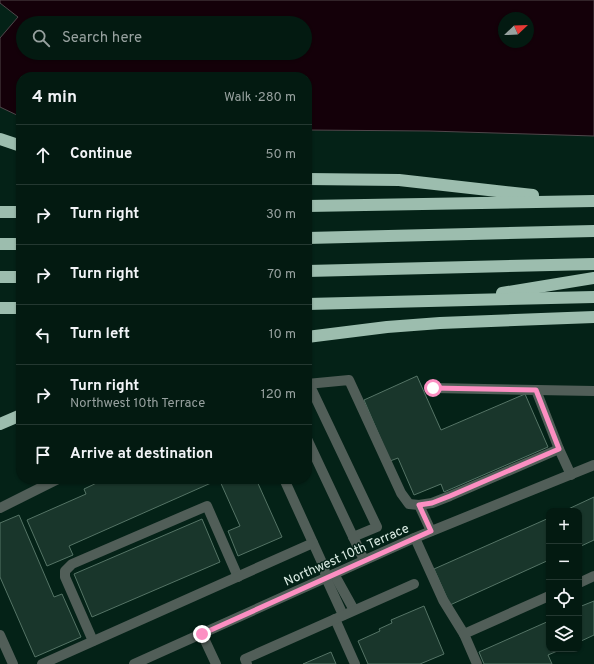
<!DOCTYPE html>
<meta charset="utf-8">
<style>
body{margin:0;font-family:Overpass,sans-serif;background:#0d231a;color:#f1f3f6}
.controls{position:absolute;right:12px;bottom:12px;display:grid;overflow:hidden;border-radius:8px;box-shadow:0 1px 3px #0004}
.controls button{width:36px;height:36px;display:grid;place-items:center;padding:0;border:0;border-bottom:1px solid #243831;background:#031a11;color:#f1f3f6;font:20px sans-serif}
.compass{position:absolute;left:498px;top:12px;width:36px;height:36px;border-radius:50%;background:#031a11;box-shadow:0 1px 3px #0004;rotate:67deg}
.stop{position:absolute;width:12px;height:12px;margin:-9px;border:3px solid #fc8fc2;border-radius:50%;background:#fff}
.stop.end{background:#fc8fc2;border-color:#fff;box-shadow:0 1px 4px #0008}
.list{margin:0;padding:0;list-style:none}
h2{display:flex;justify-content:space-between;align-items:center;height:52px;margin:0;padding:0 16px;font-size:17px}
h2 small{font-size:13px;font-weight:400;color:#97a19f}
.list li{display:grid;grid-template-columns:26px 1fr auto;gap:12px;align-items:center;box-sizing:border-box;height:60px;padding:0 16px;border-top:1px solid #243831}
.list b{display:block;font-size:15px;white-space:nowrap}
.list p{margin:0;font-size:13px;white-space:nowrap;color:#97a19f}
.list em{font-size:13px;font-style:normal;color:#97a19f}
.icon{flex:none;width:22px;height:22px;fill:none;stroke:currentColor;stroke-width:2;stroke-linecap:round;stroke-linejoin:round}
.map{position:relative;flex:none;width:594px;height:664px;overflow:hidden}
.search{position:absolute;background:#031a11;box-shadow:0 1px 3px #0004;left:16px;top:16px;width:296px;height:44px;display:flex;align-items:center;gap:10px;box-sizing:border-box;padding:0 14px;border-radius:22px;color:#97a19f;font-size:15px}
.panel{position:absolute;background:#031a11;box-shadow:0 1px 3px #0004;left:16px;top:72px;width:296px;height:412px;border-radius:16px}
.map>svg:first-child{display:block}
.water{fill:#140009;stroke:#50474b;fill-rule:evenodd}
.building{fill:#19362b;stroke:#557466}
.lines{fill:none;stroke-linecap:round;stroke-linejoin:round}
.minor{stroke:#515e58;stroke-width:10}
.highway{stroke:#9cbdae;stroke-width:12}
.route{stroke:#fc8fc2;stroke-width:5}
.labels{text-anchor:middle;stroke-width:3;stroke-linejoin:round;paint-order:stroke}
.street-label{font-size:13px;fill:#dbece4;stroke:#042217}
</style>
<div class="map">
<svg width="594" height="664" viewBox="0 0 594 664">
<rect width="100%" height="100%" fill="#042217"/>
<path class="water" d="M0,0H594V136L429,131L307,130V77H21V117L0,107V38L18,17L0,3ZM504,18H528V42H504ZM23,23H305V53H23Z"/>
<g class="building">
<polygon points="417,376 441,430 525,394 548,447 444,492 441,484 414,495 398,458 390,461 364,400"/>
<polygon points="105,479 209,479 211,483 69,546 73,555 47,566 27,520 86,494 84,489"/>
<polygon points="219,479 256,479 282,537 238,556 228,531 240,526"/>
<polygon points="594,497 594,540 579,547 579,511 564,511"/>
<polygon points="19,515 54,597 62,594 81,637 35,657 0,577 0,523"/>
<polygon points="549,518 549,560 450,605 434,569"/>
<polygon points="202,519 220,562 92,617 74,574"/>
<polygon points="594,601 594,635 579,642 579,607"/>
<polygon points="424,606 444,654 420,664 368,664 358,641 380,631 379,629 392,623 391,620"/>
<polygon points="549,621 549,649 562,649 548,655 552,664 484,664 479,652"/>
<polygon points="331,652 336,664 303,664"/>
</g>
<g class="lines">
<g class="minor">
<polyline points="307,384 349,380 401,493 409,504 419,505 431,531"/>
<polyline points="309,384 377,527 353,537"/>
<polyline points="433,388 536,390 559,449"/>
<polyline points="536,390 594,391"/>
<polyline points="307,439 364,560"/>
<polyline points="284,479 324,567 326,578 343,615"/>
<polyline points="419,505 432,503 450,496 559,449 571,475"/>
<polyline points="0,508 58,479"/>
<polyline points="415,538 443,600 464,634"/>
<polyline points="334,574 354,610"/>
<polyline points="579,583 594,576"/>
<polyline points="335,619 355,664"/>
<polyline points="202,634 216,664"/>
<polyline points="0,635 13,664"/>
<polyline points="93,641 65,577 65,571 72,564 207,506 238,577"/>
<polyline points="42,664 313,543"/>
<polyline points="134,664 412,539 594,465"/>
<polyline points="247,664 245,659 414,584"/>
<polyline points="477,664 464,634 549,596"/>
</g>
<g class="highway">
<polyline points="0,139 21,146"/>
<polyline points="307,179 399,180 533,195"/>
<polyline points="307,206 594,201"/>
<polyline points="0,212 21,212"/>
<polyline points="307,238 594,231"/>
<polyline points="0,244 21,244"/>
<polyline points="307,271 594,264"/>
<polyline points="0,277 21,277"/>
<polyline points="502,293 594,278"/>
<polyline points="307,304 594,297"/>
<polyline points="0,308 21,308"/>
<polyline points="307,337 387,327 440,323 594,317"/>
<polyline points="0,424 21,415"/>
</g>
</g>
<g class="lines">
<polyline class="route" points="202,634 431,531 419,505 432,503 450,496 559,449 536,390 433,388"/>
</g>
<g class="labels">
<g class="street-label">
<text transform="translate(346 554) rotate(-24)" y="5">Northwest 10th Terrace</text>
</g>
</g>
</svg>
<div class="controls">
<button>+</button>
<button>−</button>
<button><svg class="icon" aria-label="locate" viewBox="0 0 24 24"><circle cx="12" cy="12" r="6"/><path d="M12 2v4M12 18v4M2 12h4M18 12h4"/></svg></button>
<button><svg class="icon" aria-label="layers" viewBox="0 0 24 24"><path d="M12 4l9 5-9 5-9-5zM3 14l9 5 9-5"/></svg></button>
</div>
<svg class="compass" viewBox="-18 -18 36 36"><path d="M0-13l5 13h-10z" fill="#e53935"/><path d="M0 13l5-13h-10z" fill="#97a19f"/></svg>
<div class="stop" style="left:433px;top:388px"></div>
<div class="stop end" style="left:202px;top:634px"></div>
<div class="search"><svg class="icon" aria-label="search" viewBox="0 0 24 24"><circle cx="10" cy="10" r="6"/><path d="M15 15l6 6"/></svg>Search here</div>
<section class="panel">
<h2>4 min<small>Walk · 280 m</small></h2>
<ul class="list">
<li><svg class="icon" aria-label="ahead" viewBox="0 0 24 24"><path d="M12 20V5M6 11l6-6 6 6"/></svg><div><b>Continue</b></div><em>50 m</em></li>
<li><svg class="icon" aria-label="right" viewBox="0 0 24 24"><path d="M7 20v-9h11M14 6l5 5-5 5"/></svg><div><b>Turn right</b></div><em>30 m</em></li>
<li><svg class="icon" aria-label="right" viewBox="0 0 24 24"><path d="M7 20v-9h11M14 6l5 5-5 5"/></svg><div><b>Turn right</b></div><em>70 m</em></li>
<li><svg class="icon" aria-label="left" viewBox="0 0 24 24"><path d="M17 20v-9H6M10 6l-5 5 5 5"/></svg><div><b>Turn left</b></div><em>10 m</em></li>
<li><svg class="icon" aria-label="right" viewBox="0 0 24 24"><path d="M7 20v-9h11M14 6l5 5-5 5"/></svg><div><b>Turn right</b><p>Northwest 10th Terrace</p></div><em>120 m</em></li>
<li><svg class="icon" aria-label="arrive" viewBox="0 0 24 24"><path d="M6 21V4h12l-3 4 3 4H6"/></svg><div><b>Arrive at destination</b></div></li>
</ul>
</section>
</div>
